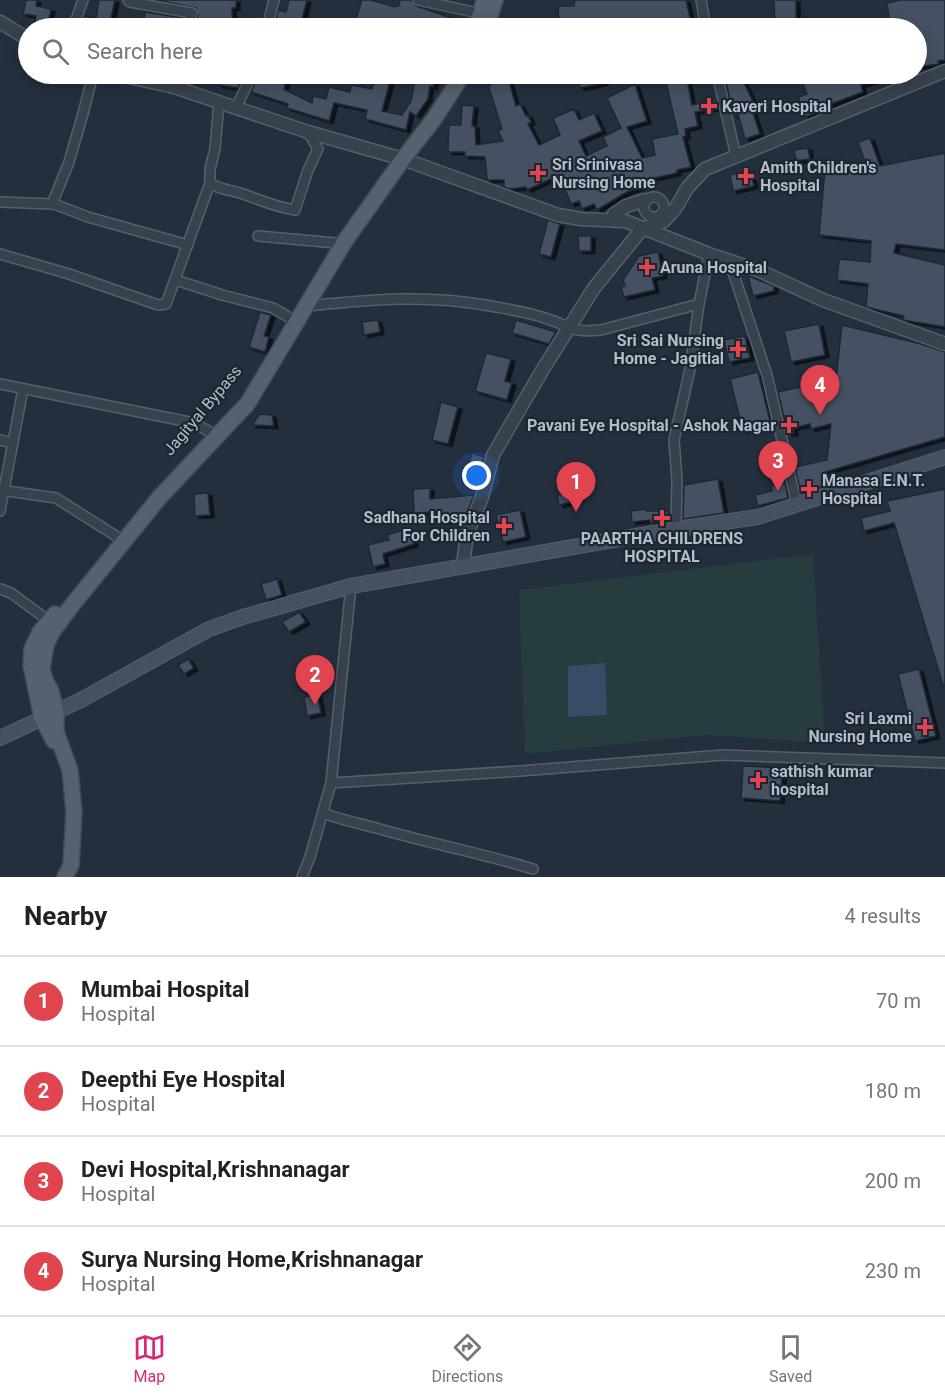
<!DOCTYPE html>
<style>
body{margin:0;font-family:Roboto,sans-serif;background:#f2f2f2;color:#222}
.you{position:absolute;left:477px;top:476px;width:21px;height:21px;margin:-15px;border:4px solid #fff;border-radius:50%;background:#1a73e8;box-shadow:0 0 0 9px #1a73e833}
.badge{display:grid;place-items:center;width:39px;height:39px;border-radius:50%;background:#db2777;color:#fff;font-size:20px;font-weight:700}
.pin{position:absolute;translate:-50% -50px;filter:drop-shadow(0 2px 3px #0008)}
.pin::after{content:'';position:absolute;top:32px;width:21px;height:18px;background:inherit;clip-path:polygon(0 0,100% 0,50% 100%)}
.list{margin:0;padding:0;list-style:none}
h2{display:flex;justify-content:space-between;align-items:center;height:78px;margin:0;padding:0 24px;font-size:26px}
h2 small{font-size:20px;font-weight:400;color:#767676}
.list li{display:grid;grid-template-columns:39px 1fr auto;gap:18px;align-items:center;box-sizing:border-box;height:90px;padding:0 24px;border-top:2px solid #e0e0e0}
.list b{display:block;font-size:22px;white-space:nowrap}
.list p{margin:0;font-size:20px;white-space:nowrap;color:#767676}
.list em{font-size:20px;font-style:normal;color:#767676}
.icon{flex:none;width:33px;height:33px;fill:none;stroke:currentColor;stroke-width:2;stroke-linecap:round;stroke-linejoin:round}
.map{position:relative;flex:none;width:945px;height:877px;overflow:hidden}
.search{position:absolute;background:#fff;box-shadow:0 3px 15px #0003;left:18px;right:18px;top:18px;height:66px;display:flex;align-items:center;gap:15px;box-sizing:border-box;padding:0 21px;border-radius:33px;color:#767676;font-size:22px}
.sheet{height:438px;background:#fff}
nav{display:flex;justify-content:space-around;align-items:center;box-sizing:border-box;height:84px;border-top:2px solid #e0e0e0;background:#fff;font-size:16px;color:#767676}
nav a{display:grid;justify-items:center;gap:3px}
nav .on{color:#db2777}
.map>svg:first-child{display:block}
.green{fill:#263c3f}
.water{fill:#394c67}
.building{fill:#455162;stroke:#1f2835;stroke-width:1.5;filter:url(#shadow)}
.lines{fill:none;stroke-linecap:round;stroke-linejoin:round}
.minor-casing{stroke:#565f6c;stroke-width:12}
.tertiary-casing{stroke:#565f6c;stroke-width:15}
.secondary-casing{stroke:#565f6c;stroke-width:16}
.primary-casing{stroke:#414a57;stroke-width:18}
.minor{stroke:#38414e;stroke-width:9}
.tertiary{stroke:#38414e;stroke-width:12}
.secondary{stroke:#465061;stroke-width:14}
.primary{stroke:#56606e;stroke-width:15}
.health-dot{fill:#e0444e;stroke:#1d2633;stroke-width:2}
.labels{text-anchor:middle;stroke-width:4.5;stroke-linejoin:round;paint-order:stroke}
.poi-label{font-size:16px;font-weight:bold;fill:#b4bcc9;stroke:#1d2633;text-anchor:start}
.street-label{font-size:16px;fill:#b4bcc9;stroke:#1d2633}
</style>
<div class="map">
<svg width="945" height="877" viewBox="0 0 945 877">
<defs>
<filter id="shadow"><feDropShadow dx="4" dy="2.5" stdDeviation="0" flood-color="#0009"/></filter>
</defs>
<rect width="100%" height="100%" fill="#242f3e"/>
<polygon class="green" points="813,554 825,743 707,735 525,754 519,590"/>
<polygon class="water" points="605,663 607,715 568,717 568,666"/>
<g class="building">
<polygon points="26,0 37,0 36,6 51,9 48,25 35,22 36,16 23,14"/>
<polygon points="99,0 115,0 109,28 80,28 84,16 96,18"/>
<polygon points="157,0 236,0 236,8 232,8 233,26 193,28 198,15 196,8"/>
<polygon points="289,0 307,0 300,28 274,28 278,10 286,12"/>
<polygon points="362,0 371,0 395,7 396,6 399,6 400,0 411,0 416,6 461,21 459,28 353,28"/>
<polygon points="575,0 686,0 691,22 669,27 667,20 631,28 559,28 558,6 574,6"/>
<polygon points="774,0 796,0 796,28 775,28"/>
<polygon points="901,0 945,0 945,60 938,61 939,64 916,67 916,28 904,28 903,24 890,26 887,3"/>
<polygon points="145,12 183,18 179,28 143,28"/>
<polygon points="218,74 238,74 244,75 238,88 218,85"/>
<polygon points="259,74 288,74 284,89 312,103 313,96 326,99 329,87 350,92 351,85 372,89 376,74 392,74 382,111 402,115 411,101 416,74 436,76 433,87 430,86 428,99 416,116 410,112 406,130 365,119 367,110 334,103 329,121 287,108 288,104 251,92"/>
<polygon points="487,74 500,74 503,82 509,81 516,106 520,104 526,116 528,115 531,122 528,124 539,145 560,135 553,118 574,109 579,120 594,113 602,131 579,141 586,156 607,146 603,137 621,128 607,98 635,84 647,121 627,127 642,158 655,155 652,139 678,134 664,74 686,74 692,105 716,100 718,108 695,112 698,126 685,129 686,136 683,137 691,167 677,170 677,173 641,181 644,186 627,192 597,210 594,204 582,209 579,201 571,204 559,175 527,190 526,187 510,189 504,187 504,180 487,180 485,157 465,156 465,152 448,152 449,125 461,125 462,105 474,106 472,126 475,126 476,145 503,141 498,131 502,129 488,85 491,85"/>
<polygon points="577,74 602,74 604,83 580,88"/>
<polygon points="724,74 740,74 756,108 752,110 760,134 745,139 738,114 734,116"/>
<polygon points="799,74 891,74 891,75 861,85 863,92 815,110 816,113 805,117 798,97 807,94"/>
<polygon points="870,138 880,166 945,153 945,250 896,244 894,253 945,265 945,327 903,320 904,316 866,307 868,284 837,280 839,259 870,262 871,241 819,235 825,170 867,167 858,142"/>
<polygon points="808,148 810,159 796,161 794,150"/>
<polygon points="750,170 754,186 733,191 730,175"/>
<polygon points="548,220 560,224 551,257 539,254"/>
<polygon points="578,236 591,236 591,251 579,251"/>
<polygon points="658,252 663,276 652,278 655,290 624,297 621,287 625,286 623,280 639,256"/>
<polygon points="748,276 774,286 774,291 753,296"/>
<polygon points="260,312 271,315 264,336 269,337 265,352 249,347"/>
<polygon points="378,320 380,332 364,335 362,322"/>
<polygon points="516,320 556,332 549,344 512,333"/>
<polygon points="819,324 825,355 791,362 784,331"/>
<polygon points="842,325 921,344 945,352 945,437 825,472 825,486 801,494 795,467 827,460 831,424 811,429 810,424 793,428 794,433 788,434 778,392 831,380 834,397"/>
<polygon points="745,336 750,358 729,362 724,340"/>
<polygon points="486,353 511,359 505,381 512,383 507,400 475,391"/>
<polygon points="758,372 771,425 743,431 730,379"/>
<polygon points="441,402 458,407 448,444 432,440"/>
<polygon points="260,414 272,415 274,426 252,425"/>
<polygon points="472,453 484,457 479,474 467,470"/>
<polygon points="718,479 724,513 683,519 684,485"/>
<polygon points="785,483 788,498 758,506 755,495 772,491 771,486"/>
<polygon points="430,488 430,499 474,495 464,520 441,522 440,512 414,513 413,489"/>
<polygon points="945,489 945,685 943,685 894,523 864,531 861,518 890,511 887,501"/>
<polygon points="574,491 576,501 559,505 557,495"/>
<polygon points="208,493 210,515 195,516 194,494"/>
<polygon points="646,509 646,511 668,511 668,521 650,523 650,520 632,522 631,511"/>
<polygon points="520,510 526,537 503,542 496,515"/>
<polygon points="410,528 414,544 383,554 385,564 373,567 368,545 389,540 387,535"/>
<polygon points="277,579 282,595 266,600 261,584"/>
<polygon points="299,612 306,622 289,632 282,622"/>
<polygon points="188,659 194,668 184,674 178,665"/>
<polygon points="919,669 936,736 915,741 898,674"/>
<polygon points="318,695 321,713 307,716 304,697"/>
<polygon points="743,766 783,768 780,801 741,798"/>
</g>
<g class="lines">
<g class="minor-casing">
<g id="minor">
<polyline points="128,0 130,2 192,13 186,28"/>
<polyline points="418,0 483,14"/>
<polyline points="701,0 706,28"/>
<polyline points="71,28 74,25 83,0"/>
<polyline points="267,28 274,0"/>
<polyline points="717,74 736,156"/>
<polyline points="171,88 175,74"/>
<path d="M219,102L215,149L210,169V183C220,190 231,190 243,194C260,200 276,207 295,210L308,170L318,149L308,132"/>
<polyline points="236,108 252,74"/>
<circle cx="654" cy="207" r="10"/>
<polyline points="0,202 54,204 88,217 188,245"/>
<polyline points="52,204 69,162 84,110 91,82 88,74"/>
<polyline points="258,236 336,243"/>
<polyline points="0,254 69,274 158,305 166,304 210,183"/>
<polyline points="729,260 767,375 797,505"/>
<polyline points="176,280 222,295 273,308 290,318"/>
<path d="M307,306C368,300 424,294 485,305C506,309 528,312 548,319C572,327 573,333 601,330L699,304"/>
<polyline points="0,384 194,423 210,432"/>
<polyline points="0,440 13,443"/>
<polyline points="0,490 56,498 116,536"/>
<polyline points="0,511 23,389"/>
<polyline points="676,529 677,480 674,440 690,369 699,304 709,254"/>
<polyline points="0,589 11,593 49,621"/>
<polyline points="331,783 520,771 723,755 945,763"/>
<path d="M323,813C341,820 358,823 376,828C428,843 481,853 533,869"/>
<polyline points="302,877 310,857 331,783 351,586"/>
</g>
</g>
<g class="tertiary-casing">
<g id="tertiary">
<polyline points="0,22 28,39"/>
<polyline points="115,74 174,87 308,132 403,159 558,215 581,219 625,221 709,254 760,271 823,300 945,344"/>
<polyline points="616,221 614,214 626,206 645,200"/>
<polyline points="463,565 467,534 482,497 493,455 543,369 594,288 642,229 664,221 675,209 688,187 705,169 945,71"/>
</g>
</g>
<g class="secondary-casing">
<polyline id="secondary" points="0,738 81,700 209,629 243,617 351,586 676,529 758,517 945,457"/>
</g>
<g class="primary-casing">
<g id="primary">
<polyline points="473,28 481,14 484,0"/>
<polyline points="486,28 495,0"/>
<polyline points="54,741 42,718 31,665 32,649 40,632 55,614"/>
<polyline points="65,877 71,865 74,812 70,770 56,732 56,712 51,691 45,680 42,668 46,645 52,632 73,604 159,498 248,403 345,241 403,159 434,119 463,74"/>
</g>
</g>
<use href="#minor" class="minor"/>
<use href="#tertiary" class="tertiary"/>
<use href="#secondary" class="secondary"/>
<use href="#primary" class="primary"/>
</g>
<g class="health-dot">
<path d="M706 97h6v6h6v6h-6v6h-6v-6h-6v-6h6z"/>
<path d="M535 164h6v6h6v6h-6v6h-6v-6h-6v-6h6z"/>
<path d="M743 167h6v6h6v6h-6v6h-6v-6h-6v-6h6z"/>
<path d="M644 258h6v6h6v6h-6v6h-6v-6h-6v-6h6z"/>
<path d="M735 340h6v6h6v6h-6v6h-6v-6h-6v-6h6z"/>
<path d="M786 416h6v6h6v6h-6v6h-6v-6h-6v-6h6z"/>
<path d="M806 480h6v6h6v6h-6v6h-6v-6h-6v-6h6z"/>
<path d="M659 509h6v6h6v6h-6v6h-6v-6h-6v-6h6z"/>
<path d="M501 517h6v6h6v6h-6v6h-6v-6h-6v-6h6z"/>
<path d="M922 718h6v6h6v6h-6v6h-6v-6h-6v-6h6z"/>
<path d="M755 771h6v6h6v6h-6v6h-6v-6h-6v-6h6z"/>
</g>
<g class="labels">
<g class="poi-label">
<text x="722" y="112">Kaveri Hospital</text>
<text x="552" y="170">Sri Srinivasa<tspan x="552" dy="18">Nursing Home</tspan></text>
<text x="760" y="173">Amith Children's<tspan x="760" dy="18">Hospital</tspan></text>
<text x="660" y="273">Aruna Hospital</text>
<text x="724" y="346" text-anchor="end">Sri Sai Nursing<tspan x="724" dy="18">Home - Jagitial</tspan></text>
<text x="776" y="431" text-anchor="end">Pavani Eye Hospital - Ashok Nagar</text>
<text x="822" y="486">Manasa E.N.T.<tspan x="822" dy="18">Hospital</tspan></text>
<text x="490" y="523" text-anchor="end">Sadhana Hospital<tspan x="490" dy="18">For Children</tspan></text>
<text x="662" y="544" text-anchor="middle">PAARTHA CHILDRENS<tspan x="662" dy="18">HOSPITAL</tspan></text>
<text x="912" y="724" text-anchor="end">Sri Laxmi<tspan x="912" dy="18">Nursing Home</tspan></text>
<text x="771" y="777">sathish kumar<tspan x="771" dy="18">hospital</tspan></text>
</g>
<g class="street-label">
<text transform="translate(202 410) rotate(-50)" y="6">Jagityal Bypass</text>
</g>
</g>
</svg>
<div class="you"></div>
<div class="pin badge" style="left:576px;top:512px;background:#e0444e">1</div>
<div class="pin badge" style="left:315px;top:705px;background:#e0444e">2</div>
<div class="pin badge" style="left:778px;top:491px;background:#e0444e">3</div>
<div class="pin badge" style="left:820px;top:415px;background:#e0444e">4</div>
<div class="search"><svg class="icon" aria-label="search" viewBox="0 0 24 24"><circle cx="10" cy="10" r="6"/><path d="M15 15l6 6"/></svg>Search here</div>
</div>
<section class="sheet">
<h2>Nearby<small>4 results</small></h2>
<ul class="list">
<li><span class="badge" style="background:#e0444e">1</span><div><b>Mumbai Hospital</b><p>Hospital</p></div><em>70 m</em></li>
<li><span class="badge" style="background:#e0444e">2</span><div><b>Deepthi Eye Hospital</b><p>Hospital</p></div><em>180 m</em></li>
<li><span class="badge" style="background:#e0444e">3</span><div><b>Devi Hospital,Krishnanagar</b><p>Hospital</p></div><em>200 m</em></li>
<li><span class="badge" style="background:#e0444e">4</span><div><b>Surya Nursing Home,Krishnanagar</b><p>Hospital</p></div><em>230 m</em></li>
</ul>
</section>
<nav>
<a class="on"><svg class="icon" aria-label="map" viewBox="0 0 24 24"><path d="M3 6l6-2 6 2 6-2v14l-6 2-6-2-6 2zM9 4v14M15 6v14"/></svg>Map</a>
<a><svg class="icon" aria-label="directions" viewBox="0 0 24 24"><path d="M12 3l9 9-9 9-9-9zM9 14v-3h6M13 9l2 2-2 2"/></svg>Directions</a>
<a><svg class="icon" aria-label="saved" viewBox="0 0 24 24"><path d="M7 4h10v16l-5-4-5 4z"/></svg>Saved</a>
</nav>
